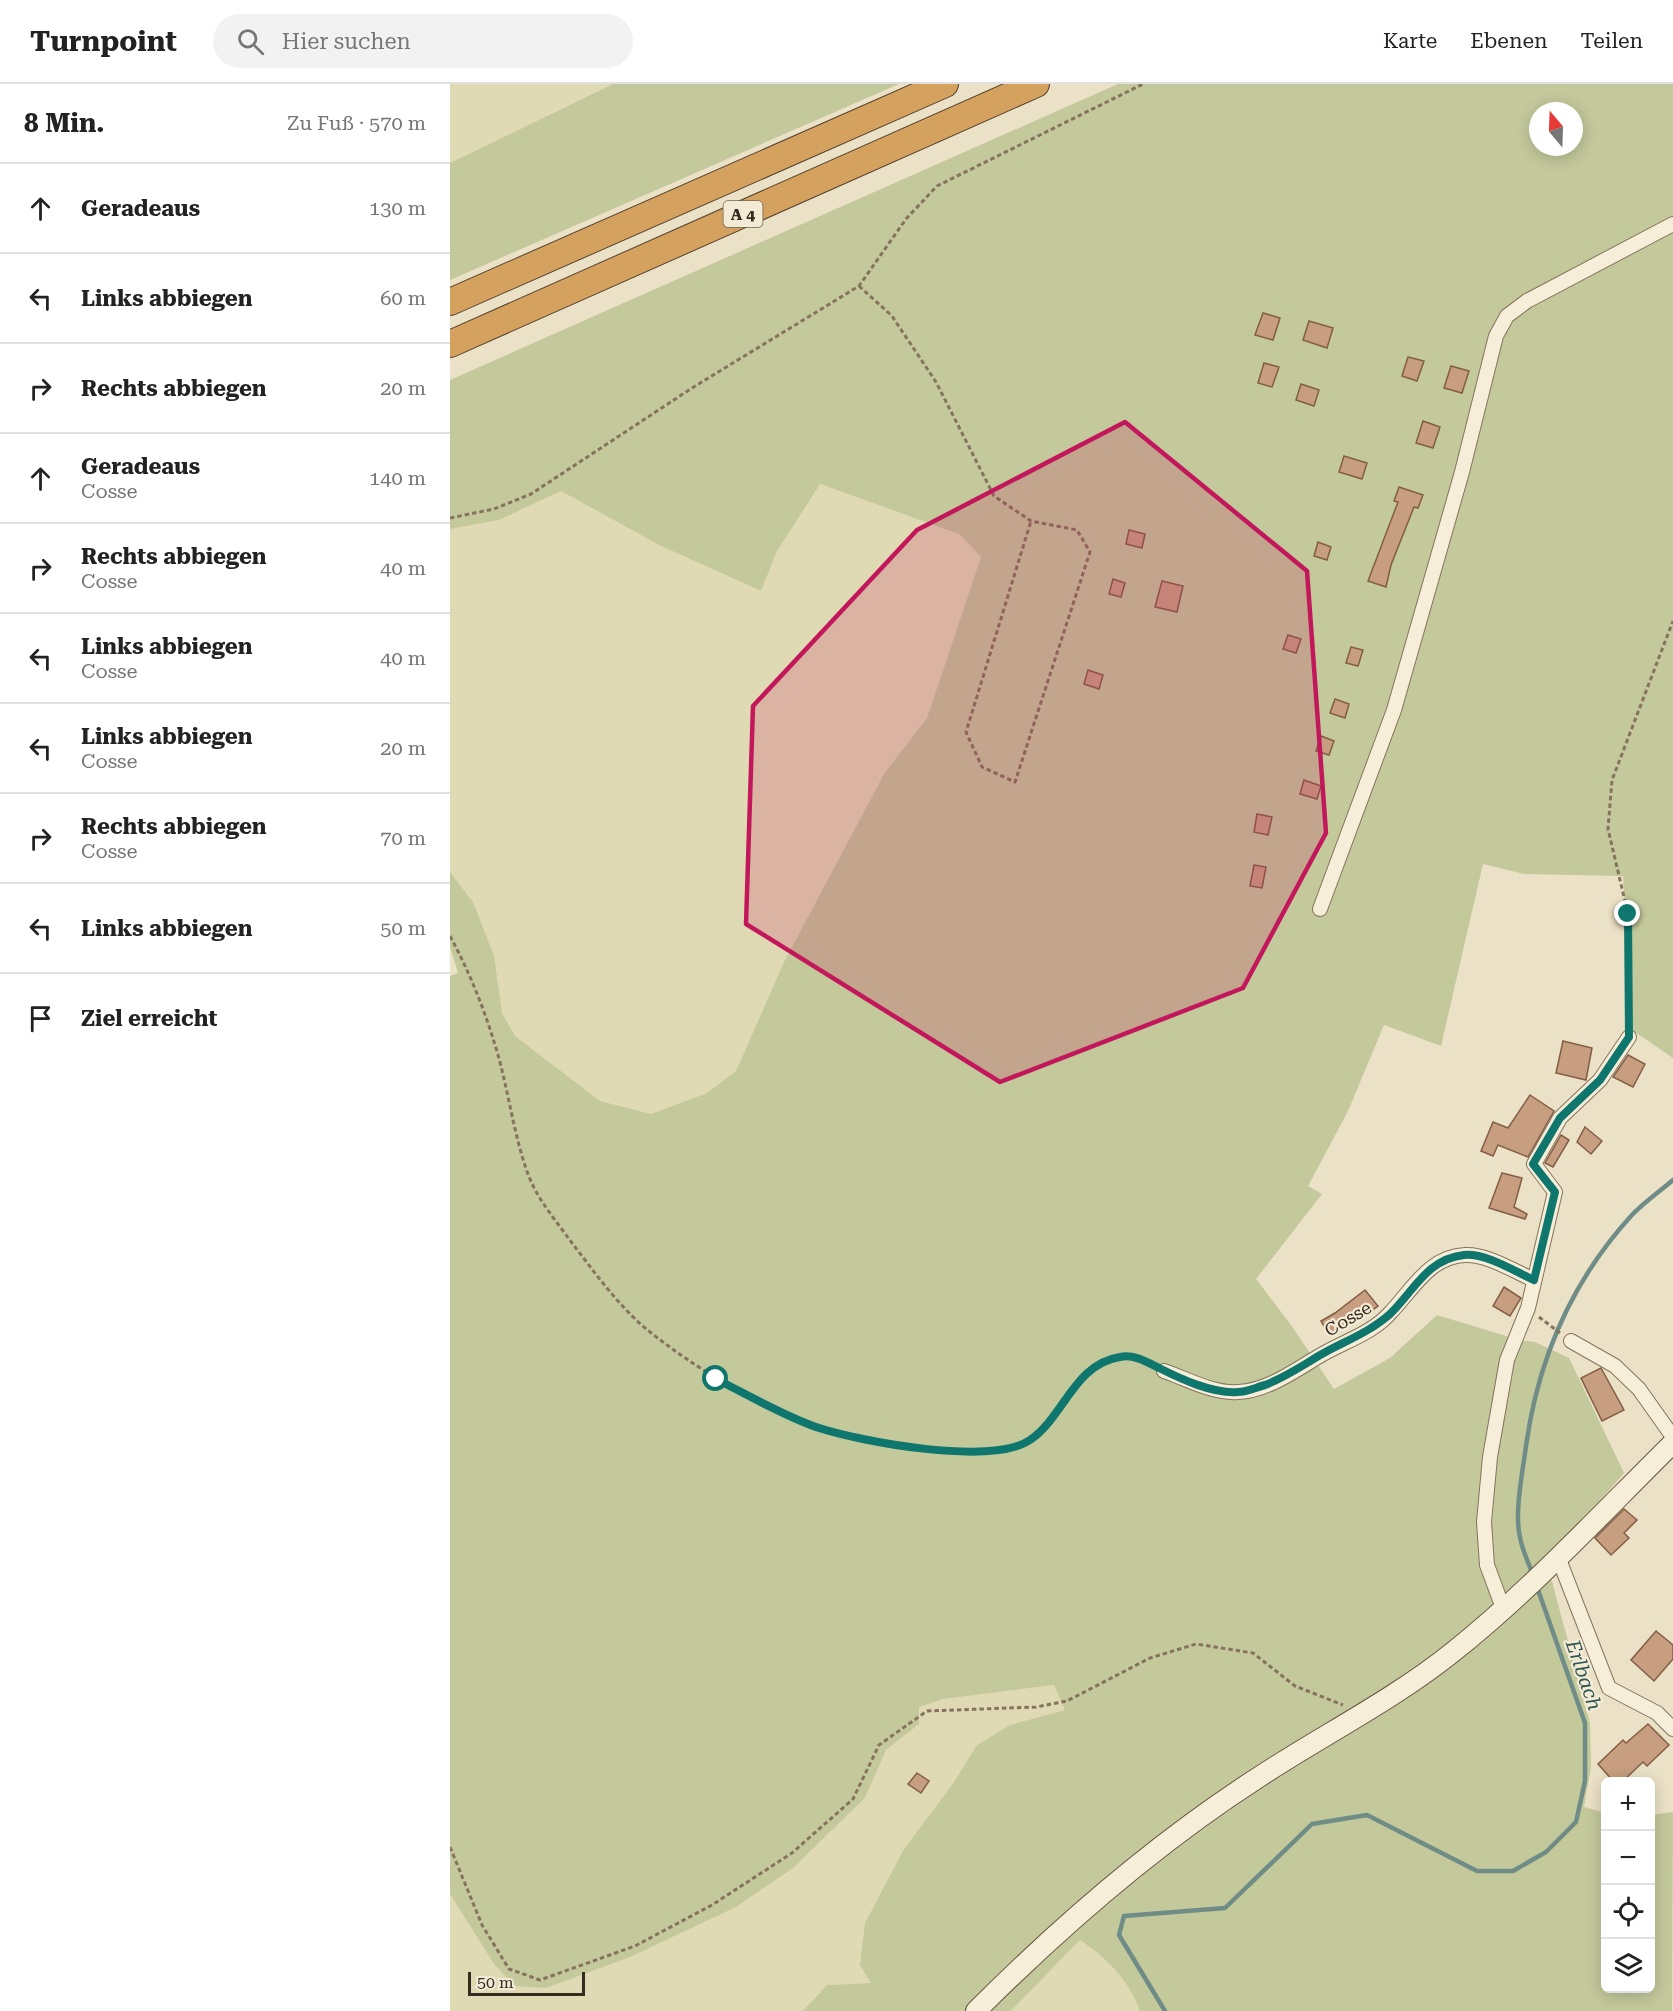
<!DOCTYPE html>
<html lang="de">
<meta charset="utf-8">
<style>
body{margin:0;font-family:"Roboto Serif",serif;background:#f2f2f2;color:#222}
.controls{position:absolute;right:18px;bottom:18px;display:grid;overflow:hidden;border-radius:9px;box-shadow:0 3px 15px #0003}
.controls button{width:54px;height:54px;display:grid;place-items:center;padding:0;border:0;border-bottom:2px solid #e0e0e0;background:#fff;color:#222;font:30px sans-serif}
.compass{position:absolute;left:1079px;top:18px;width:54px;height:54px;border-radius:50%;background:#fff;box-shadow:0 3px 15px #0003;rotate:341deg}
.scale{position:absolute;left:18px;bottom:15px;width:117px;box-sizing:border-box;padding-left:6px;border:3px solid #372b20;border-top:0;font-size:16px;line-height:21px;white-space:nowrap;color:#372b20;-webkit-text-stroke:4px #f3ebd5;paint-order:stroke}
.stop{position:absolute;width:18px;height:18px;margin:-14px;border:4px solid #0f766e;border-radius:50%;background:#fff}
.stop.end{background:#0f766e;border-color:#fff;box-shadow:0 2px 6px #0008}
.list{margin:0;padding:0;list-style:none}
h2{display:flex;justify-content:space-between;align-items:center;height:78px;margin:0;padding:0 24px;font-size:26px}
h2 small{font-size:20px;font-weight:400;color:#767676}
.list li{display:grid;grid-template-columns:39px 1fr auto;gap:18px;align-items:center;box-sizing:border-box;height:90px;padding:0 24px;border-top:2px solid #e0e0e0}
.list b{display:block;font-size:22px;white-space:nowrap}
.list p{margin:0;font-size:20px;white-space:nowrap;color:#767676}
.list em{font-size:20px;font-style:normal;color:#767676}
.icon{flex:none;width:33px;height:33px;fill:none;stroke:currentColor;stroke-width:2;stroke-linecap:round;stroke-linejoin:round}
.map{position:relative;flex:none;width:1223px;height:1927px;overflow:hidden}
header{display:flex;align-items:center;gap:36px;box-sizing:border-box;height:84px;padding:0 30px;background:#fff;border-bottom:2px solid #e0e0e0}
header strong{font-size:28px}
nav{display:flex;gap:33px;margin-inline-start:auto;font-size:21px}
.search{width:420px;height:54px;background:#f2f2f2;display:flex;align-items:center;gap:15px;box-sizing:border-box;padding:0 21px;border-radius:33px;color:#767676;font-size:22px}
main{display:flex}
aside{flex:1;background:#fff}
.map>svg:first-child{display:block}
.farmland{fill:#e0dab4}
.green{fill:#c3c99b;fill-rule:evenodd}
.lines{fill:none;stroke-linecap:round;stroke-linejoin:round}
.stream{stroke:#6f8d86;stroke-width:4.5}
.building{fill:#c79e7f;stroke:#835e45;stroke-width:1.5}
.street-casing{stroke:#85735d;stroke-width:16}
.secondary-casing{stroke:#675440;stroke-width:22}
.highway-casing{stroke:#534131;stroke-width:28}
.path{stroke:#85735d;stroke-width:3;stroke-dasharray:4.5 3;stroke-linecap:butt}
.street{stroke:#f6eed9;stroke-width:14}
.secondary{stroke:#f6eed9;stroke-width:20}
.highway{stroke:#d4a15e;stroke-width:26}
.route{stroke:#0f766e;stroke-width:8}
.marked{fill:#c2185b;fill-opacity:0.2;stroke:#c2185b;stroke-width:4.5;stroke-linejoin:round}
.labels{text-anchor:middle;stroke-width:4.5;stroke-linejoin:round;paint-order:stroke}
.shield{fill:#f3ebd5;stroke:#6f6556;stroke-width:1.5}
.shield-label{font-size:16px;font-weight:bold;fill:#372b20}
.street-label{font-size:18px;fill:#372b20;stroke:#f3ebd5}
.water-label{font-size:20px;font-style:italic;fill:#305553;stroke:#f3ebd5}
</style>
<header>
<strong>Turnpoint</strong>
<div class="search"><svg class="icon" aria-label="search" viewBox="0 0 24 24"><circle cx="10" cy="10" r="6"/><path d="M15 15l6 6"/></svg>Hier suchen</div>
<nav><a>Karte</a><a>Ebenen</a><a>Teilen</a></nav>
</header>
<main>
<aside>
<h2>8 Min.<small>Zu Fuß · 570 m</small></h2>
<ul class="list">
<li><svg class="icon" aria-label="ahead" viewBox="0 0 24 24"><path d="M12 20V5M6 11l6-6 6 6"/></svg><div><b>Geradeaus</b></div><em>130 m</em></li>
<li><svg class="icon" aria-label="left" viewBox="0 0 24 24"><path d="M17 20v-9H6M10 6l-5 5 5 5"/></svg><div><b>Links abbiegen</b></div><em>60 m</em></li>
<li><svg class="icon" aria-label="right" viewBox="0 0 24 24"><path d="M7 20v-9h11M14 6l5 5-5 5"/></svg><div><b>Rechts abbiegen</b></div><em>20 m</em></li>
<li><svg class="icon" aria-label="ahead" viewBox="0 0 24 24"><path d="M12 20V5M6 11l6-6 6 6"/></svg><div><b>Geradeaus</b><p>Cosse</p></div><em>140 m</em></li>
<li><svg class="icon" aria-label="right" viewBox="0 0 24 24"><path d="M7 20v-9h11M14 6l5 5-5 5"/></svg><div><b>Rechts abbiegen</b><p>Cosse</p></div><em>40 m</em></li>
<li><svg class="icon" aria-label="left" viewBox="0 0 24 24"><path d="M17 20v-9H6M10 6l-5 5 5 5"/></svg><div><b>Links abbiegen</b><p>Cosse</p></div><em>40 m</em></li>
<li><svg class="icon" aria-label="left" viewBox="0 0 24 24"><path d="M17 20v-9H6M10 6l-5 5 5 5"/></svg><div><b>Links abbiegen</b><p>Cosse</p></div><em>20 m</em></li>
<li><svg class="icon" aria-label="right" viewBox="0 0 24 24"><path d="M7 20v-9h11M14 6l5 5-5 5"/></svg><div><b>Rechts abbiegen</b><p>Cosse</p></div><em>70 m</em></li>
<li><svg class="icon" aria-label="left" viewBox="0 0 24 24"><path d="M17 20v-9H6M10 6l-5 5 5 5"/></svg><div><b>Links abbiegen</b></div><em>50 m</em></li>
<li><svg class="icon" aria-label="arrive" viewBox="0 0 24 24"><path d="M6 21V4h12l-3 4 3 4H6"/></svg><div><b>Ziel erreicht</b></div></li>
</ul>
</aside>
<div class="map">
<svg width="1223" height="1927" viewBox="0 0 1223 1927">
<rect width="100%" height="100%" fill="#ebe1c6"/>
<g class="farmland">
<polygon points="0,0 163,0 0,79"/>
<polygon points="369,400 509,450 531,473 477,634 434,690 334,878 286,987 257,1009 201,1030 149,1017 65,952 52,929 23,818 0,788 0,445 49,436 111,407 209,461 311,507 327,467"/>
<polygon points="604,1601 615,1626 560,1641 527,1661 502,1701 421,1899 377,1901 353,1927 0,1927 0,1810 44,1880 65,1901 96,1904 286,1823 343,1784 415,1714 436,1666 469,1640 468,1623 494,1615"/>
<polygon points="630,1856 659,1876 683,1907 690,1927 561,1927"/>
</g>
<g class="green">
<polygon points="163,0 449,0 0,196 0,79"/>
<path d="M668,0H1223V974L1185,948L1177,934V845L1173,792L1074,790L1033,780L991,962L934,941L898,1027L858,1102L872,1110L806,1195L841,1241L884,1305L940,1274L987,1231L1069,1256L1085,1258L1119,1274L1174,1389L1097,1479L1140,1639L1141,1683L1134,1723L1155,1729L1156,1904H1200L1201,1731L1223,1728L1222,1927H690C678,1895 658,1875 630,1856L561,1927H353L377,1901L421,1899L410,1881L415,1839L454,1765L502,1701L527,1661L560,1641L615,1626L604,1601L494,1615L469,1623V1640L436,1666L415,1714L343,1784L286,1823L180,1873L96,1904L65,1902L44,1880L0,1810V892L8,889L0,863V788L23,818L44,872L52,929L65,952L150,1017L201,1030L257,1009L286,987L334,878L434,690L477,634L531,473L509,450L370,400L327,467L311,507L209,461L111,407L49,436L0,445V296ZM1088,27H1124V63H1088Z"/>
</g>
<g class="lines">
<g class="stream">
<path d="M1083,1492C1079,1479 1072,1466 1070,1453C1064,1430 1073,1385 1076,1362C1088,1275 1122,1197 1181,1132C1193,1119 1209,1108 1223,1096"/>
<polyline points="715,1927 669,1851 674,1832 775,1824 862,1740 917,1731 1027,1787 1063,1787 1096,1768 1126,1738 1135,1697 1135,1639 1087,1503"/>
</g>
</g>
<g class="building">
<polygon points="813,229 830,234 823,256 805,251"/>
<polygon points="859,237 883,244 877,264 853,256"/>
<polygon points="958,273 974,277 967,297 952,292"/>
<polygon points="814,279 829,283 822,303 808,299"/>
<polygon points="1001,282 1019,287 1012,309 994,304"/>
<polygon points="851,300 869,306 864,322 846,316"/>
<polygon points="973,337 990,343 983,364 966,359"/>
<polygon points="894,372 917,379 912,395 889,388"/>
<polygon points="949,403 973,411 968,424 964,423 941,481 936,503 918,497 948,418 944,417"/>
<polygon points="679,446 695,450 692,464 676,460"/>
<polygon points="868,458 881,463 877,476 864,472"/>
<polygon points="663,495 675,499 671,513 659,510"/>
<polygon points="712,497 733,502 727,528 705,523"/>
<polygon points="838,551 851,555 846,569 833,565"/>
<polygon points="901,563 913,566 908,582 896,579"/>
<polygon points="638,586 653,591 649,605 634,600"/>
<polygon points="885,615 899,620 895,634 880,629"/>
<polygon points="871,652 884,657 879,671 866,667"/>
<polygon points="854,696 871,702 867,715 850,710"/>
<polygon points="807,730 822,733 818,751 804,748"/>
<polygon points="804,781 816,783 812,804 800,802"/>
<polygon points="1113,957 1142,964 1136,996 1106,989"/>
<polygon points="1178,971 1195,980 1183,1003 1163,993"/>
<polygon points="1080,1011 1104,1027 1078,1073 1048,1061 1043,1072 1031,1067 1043,1038 1058,1044"/>
<polygon points="1135,1043 1152,1057 1141,1070 1127,1058"/>
<polygon points="1111,1051 1119,1056 1103,1083 1095,1079"/>
<polygon points="1052,1089 1072,1094 1064,1123 1077,1130 1075,1135 1039,1124"/>
<polygon points="1054,1203 1071,1214 1060,1232 1043,1222"/>
<polygon points="915,1206 928,1222 913,1233 911,1231 879,1251 871,1237 885,1229"/>
<polygon points="1151,1284 1174,1326 1152,1337 1131,1294"/>
<polygon points="1174,1425 1187,1436 1174,1449 1179,1454 1161,1471 1145,1454"/>
<polygon points="1206,1547 1223,1561 1223,1575 1204,1597 1181,1576"/>
<polygon points="1198,1640 1219,1661 1197,1682 1193,1678 1172,1698 1164,1698 1148,1680 1173,1656 1176,1659"/>
<polygon points="467,1689 479,1697 471,1709 458,1700"/>
</g>
<g class="lines">
<g class="street-casing">
<g id="street">
<polyline points="870,825 944,626 1012,388 1046,252 1057,232 1077,217 1223,140"/>
<polyline points="1121,1257 1165,1282 1189,1305 1223,1353"/>
<path d="M714,1287C737,1295 764,1310 788,1308C818,1307 847,1285 871,1271C895,1257 923,1249 941,1228C962,1206 980,1172 1015,1171C1037,1170 1064,1187 1084,1196"/>
<polyline points="1108,1473 1159,1604 1207,1629 1223,1645"/>
<polyline points="1053,1524 1037,1481 1034,1438 1040,1373 1057,1276 1078,1224 1105,1108 1084,1080 1110,1034 1150,996 1179,953"/>
</g>
</g>
<g class="secondary-casing">
<path id="secondary" d="M526,1927C613,1840 705,1760 809,1693C873,1651 943,1616 1003,1568C1082,1505 1151,1430 1223,1359"/>
</g>
<g class="highway-casing">
<g id="highway">
<polyline points="0,218 495,0"/>
<polyline points="0,260 586,0"/>
</g>
</g>
<g class="path">
<polyline points="409,202 442,232 486,298 544,412 581,437 627,446 640,468 565,698 532,683 516,648 581,437"/>
<polyline points="0,434 44,425 81,410 242,304 409,202 456,135 487,102 693,0"/>
<path d="M0,852C20,889 36,929 48,971C59,1010 64,1052 78,1090C87,1115 107,1138 122,1159C145,1189 170,1224 200,1248C249,1287 305,1319 364,1342C376,1347 391,1348 404,1351C455,1363 509,1373 561,1365C618,1356 623,1244 702,1281"/>
<polyline points="1179,939 1178,830 1158,745 1162,696 1223,537"/>
<polyline points="1089,1233 1110,1249"/>
<polyline points="0,1763 32,1841 59,1885 90,1896 185,1862 262,1821 342,1769 403,1715 429,1661 477,1627 586,1623 617,1617 700,1574 746,1560 803,1569 845,1602 893,1621"/>
</g>
<use href="#street" class="street"/>
<use href="#secondary" class="secondary"/>
<use href="#highway" class="highway"/>
</g>
<g class="lines">
<path class="route" d="M266,1295C298,1311 332,1331 366,1343C411,1358 541,1382 580,1356C614,1333 624,1280 670,1273C684,1270 697,1278 709,1284C731,1295 763,1310 788,1308C797,1308 807,1303 815,1301C836,1293 853,1281 872,1270C895,1257 920,1248 940,1230C964,1207 977,1175 1014,1171C1036,1169 1064,1187 1084,1196L1105,1108L1083,1080L1110,1034L1150,996L1179,953L1178,830"/>
</g>
<path class="marked" d="M675,338L857,487L876,749L793,904L550,998L296,840L303,622L467,446Z"/>
<g class="labels">
<rect class="shield" x="273.5" y="117" width="39" height="26" rx="4.5"/>
<g class="shield-label">
<text x="293" y="136">A 4</text>
</g>
<g class="street-label">
<text transform="translate(898 1235) rotate(-31)" y="6">Cosse</text>
</g>
<g class="water-label">
<text transform="translate(1134 1591) rotate(71)" y="7">Erlbach</text>
</g>
</g>
</svg>
<div class="controls">
<button>+</button>
<button>−</button>
<button><svg class="icon" aria-label="locate" viewBox="0 0 24 24"><circle cx="12" cy="12" r="6"/><path d="M12 2v4M12 18v4M2 12h4M18 12h4"/></svg></button>
<button><svg class="icon" aria-label="layers" viewBox="0 0 24 24"><path d="M12 4l9 5-9 5-9-5zM3 14l9 5 9-5"/></svg></button>
</div>
<svg class="compass" viewBox="-18 -18 36 36"><path d="M0-13l5 13h-10z" fill="#e53935"/><path d="M0 13l5-13h-10z" fill="#767676"/></svg>
<div class="scale">50 m</div>
<div class="stop" style="left:266px;top:1295px"></div>
<div class="stop end" style="left:1178px;top:830px"></div>
</div>
</main>
